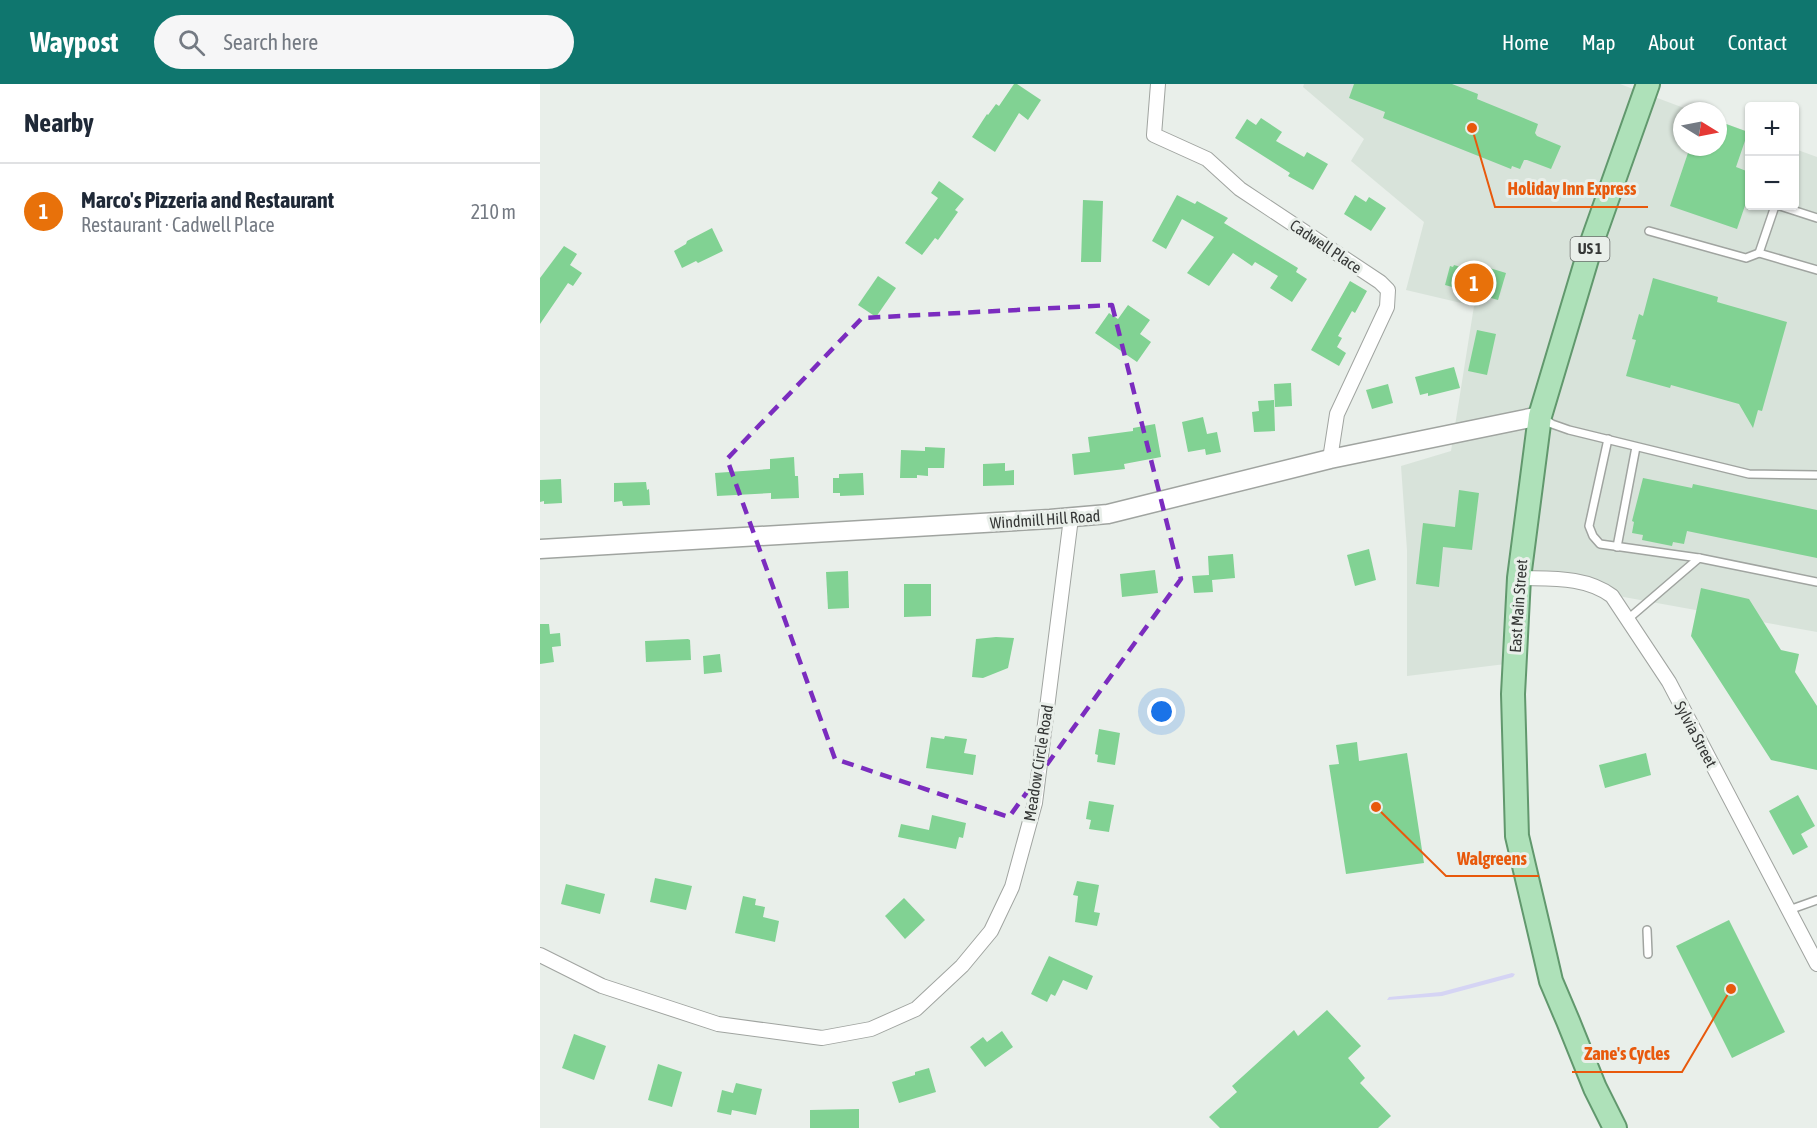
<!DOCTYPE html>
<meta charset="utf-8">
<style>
body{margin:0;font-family:"Asap Condensed",sans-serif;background:#f6f6f7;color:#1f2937}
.controls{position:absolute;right:18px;top:18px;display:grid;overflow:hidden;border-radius:6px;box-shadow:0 2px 4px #0004}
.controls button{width:54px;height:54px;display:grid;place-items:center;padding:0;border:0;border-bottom:2px solid #e0e1e3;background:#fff;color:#1f2937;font:30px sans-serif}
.compass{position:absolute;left:1133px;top:18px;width:54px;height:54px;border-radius:50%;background:#fff;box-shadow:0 2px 4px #0004;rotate:100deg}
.you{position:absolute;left:622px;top:628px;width:21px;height:21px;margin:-15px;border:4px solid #fff;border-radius:50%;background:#1a73e8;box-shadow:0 0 0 9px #1a73e833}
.badge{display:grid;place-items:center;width:39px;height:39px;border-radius:50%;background:#0f766e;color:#fff;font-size:20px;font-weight:700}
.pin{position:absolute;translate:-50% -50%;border:3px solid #fff;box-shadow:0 2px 6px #0006}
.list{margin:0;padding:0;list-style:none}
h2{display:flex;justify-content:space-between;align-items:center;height:78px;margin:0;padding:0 24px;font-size:26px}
h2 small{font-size:20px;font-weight:400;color:#747a83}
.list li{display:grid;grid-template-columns:39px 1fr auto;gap:18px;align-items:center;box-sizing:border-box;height:96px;padding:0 24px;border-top:2px solid #e0e1e3}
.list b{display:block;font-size:22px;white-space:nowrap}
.list p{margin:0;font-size:20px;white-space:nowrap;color:#747a83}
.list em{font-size:20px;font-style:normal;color:#747a83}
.icon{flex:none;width:33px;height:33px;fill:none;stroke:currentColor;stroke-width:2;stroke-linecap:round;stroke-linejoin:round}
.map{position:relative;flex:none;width:1277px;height:1044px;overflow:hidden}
header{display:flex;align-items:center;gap:36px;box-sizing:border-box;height:84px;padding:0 30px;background:#0f766e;color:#fff}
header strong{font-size:28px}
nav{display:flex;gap:33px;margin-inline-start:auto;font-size:21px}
.search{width:420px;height:54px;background:#f6f6f7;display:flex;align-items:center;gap:15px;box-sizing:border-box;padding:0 21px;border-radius:33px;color:#747a83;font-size:22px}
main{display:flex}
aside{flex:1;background:#fff}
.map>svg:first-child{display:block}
.built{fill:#d8e3da}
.green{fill:#d5d4f4}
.building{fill:#81d293}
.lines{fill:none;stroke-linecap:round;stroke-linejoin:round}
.service-casing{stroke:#a0a4a0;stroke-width:10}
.minor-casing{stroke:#a0a4a0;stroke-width:16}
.tertiary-casing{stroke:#a0a4a0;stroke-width:21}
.primary-casing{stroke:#61986d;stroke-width:26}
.service{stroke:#fff;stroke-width:7}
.minor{stroke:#fff;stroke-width:14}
.tertiary{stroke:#fff;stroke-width:18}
.primary{stroke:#aee1b9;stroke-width:22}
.marked{fill:none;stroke:#7b2cbf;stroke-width:4.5;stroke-dasharray:12 8;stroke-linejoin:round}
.labels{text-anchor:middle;stroke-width:6;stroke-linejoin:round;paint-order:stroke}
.shield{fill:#e9efea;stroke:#6b6e6c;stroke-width:1.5}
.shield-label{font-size:15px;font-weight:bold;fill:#353736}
.street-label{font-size:16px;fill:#353736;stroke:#e9efea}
.leader{fill:none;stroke:#e8590c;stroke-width:2}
.callout-dot{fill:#e8590c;stroke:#e9efea;stroke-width:2}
.callout-label{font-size:18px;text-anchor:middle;font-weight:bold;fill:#e8590c;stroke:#e9efea;stroke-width:6;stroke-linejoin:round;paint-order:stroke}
</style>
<header>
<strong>Waypost</strong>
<div class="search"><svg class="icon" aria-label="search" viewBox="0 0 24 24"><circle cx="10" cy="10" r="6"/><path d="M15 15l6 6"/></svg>Search here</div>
<nav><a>Home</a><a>Map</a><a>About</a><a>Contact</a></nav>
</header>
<main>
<aside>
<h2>Nearby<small></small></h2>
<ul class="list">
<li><span class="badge" style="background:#e8710a">1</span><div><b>Marco's Pizzeria and Restaurant</b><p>Restaurant · Cadwell Place</p></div><em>210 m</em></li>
</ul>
</aside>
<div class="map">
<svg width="1277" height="1044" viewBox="0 0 1277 1044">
<rect width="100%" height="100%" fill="#e9efea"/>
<polygon class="built" points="764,0 1080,0 1152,27 1142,27 1142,63 1178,63 1178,37 1209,48 1210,122 1254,122 1255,65 1277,73 1277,548 979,494 974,579 867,592 867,466 861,382 911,367 934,222 866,206 884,138 811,77 824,55 763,3"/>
<polygon class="green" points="972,889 975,890 973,893 902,912 847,916 849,913 901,908"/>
<g class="building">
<polygon points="474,0 477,0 501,16 488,36 479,29 455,68 432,53 447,30 448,31 456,20 459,22"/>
<polygon points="814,0 912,0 938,10 937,15 998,40 995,49 997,52 1021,62 1011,85 987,76 984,76 980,85 972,82 971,85 843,34 845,28 809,14"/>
<polygon points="721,34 742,48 736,57 764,73 767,68 788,80 773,106 748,92 750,89 695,54 707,35 716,41"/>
<polygon points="1178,37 1208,48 1196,83 1209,88 1209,110 1197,145 1130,122 1150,63 1178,63"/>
<polygon points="399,97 424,115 415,126 418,128 398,156 395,154 382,171 365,159 398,114 391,109"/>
<polygon points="637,111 655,120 657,117 688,134 684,139 758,184 756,188 767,195 752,218 730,204 738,192 715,178 712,182 693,169 669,202 647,189 674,153 642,135 626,165 612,157"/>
<polygon points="815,111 826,118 829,113 846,124 831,147 804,130"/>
<polygon points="543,116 563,117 561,178 541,178"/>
<polygon points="172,144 183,167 158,179 156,177 142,184 134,167 146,160 147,157"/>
<polygon points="24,162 37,170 30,181 42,189 33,202 28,199 0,240 0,194"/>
<polygon points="914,181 941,189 943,182 966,189 958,216 905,201 910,182 913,183"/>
<polygon points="338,192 356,204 336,233 318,221"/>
<polygon points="1113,194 1178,213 1177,218 1247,238 1222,327 1218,326 1213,344 1199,320 1131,301 1130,304 1086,292 1096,256 1092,255 1099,230 1103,232"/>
<polygon points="810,197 827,207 815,229 812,227 798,252 802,254 797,263 806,269 799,282 771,266"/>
<polygon points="588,221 610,236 600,250 611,258 597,278 555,249 569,229 578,235"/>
<polygon points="937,246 956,250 947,291 928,287"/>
<polygon points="914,283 920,304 888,312 888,309 880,311 875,293"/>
<polygon points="751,299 752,322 735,323 734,300"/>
<polygon points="848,300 853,319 832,325 826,306"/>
<polygon points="734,316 735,347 714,348 712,328 719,327 718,317"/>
<polygon points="663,333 667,350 677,348 681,368 666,371 665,365 648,368 642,338"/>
<polygon points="615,340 621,373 584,380 585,385 534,391 532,370 550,368 548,353 593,347 593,344"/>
<polygon points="385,363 405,364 404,384 388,384 388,392 377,391 377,394 360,394 361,366 385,367"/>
<polygon points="254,373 255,392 258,392 259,414 231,415 231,409 177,412 175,389 230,385 230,375"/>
<polygon points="465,379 465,387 474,386 474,401 443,402 443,380"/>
<polygon points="323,389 324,411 300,412 300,409 293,409 293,394 299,394 299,390"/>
<polygon points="1103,394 1152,404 1153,400 1277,426 1277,474 1147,447 1144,460 1133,458 1132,462 1102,456 1103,451 1092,449 1094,438 1092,437"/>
<polygon points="21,395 22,419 4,420 4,417 0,418 0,396"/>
<polygon points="106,398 107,406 109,405 110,421 83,422 82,417 74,418 74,399"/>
<polygon points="919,406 939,409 932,466 903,463 899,503 876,500 883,439 915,443"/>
<polygon points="829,465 836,496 815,502 807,471"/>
<polygon points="693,470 695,494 672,496 673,508 654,509 652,492 669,491 668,472"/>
<polygon points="615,486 618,509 582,513 580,490"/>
<polygon points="308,487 309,524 288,525 286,488"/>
<polygon points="364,500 391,500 391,532 364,533"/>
<polygon points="1161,504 1209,515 1241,566 1259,570 1255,588 1277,622 1277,686 1231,676 1151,552"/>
<polygon points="0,540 9,540 10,550 20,549 21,562 12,563 14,578 0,580"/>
<polygon points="456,553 474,554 468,584 443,594 432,593 436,555"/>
<polygon points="148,555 150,556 151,576 106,578 105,557"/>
<polygon points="180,570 182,588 164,590 163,572"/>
<polygon points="559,645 580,649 575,681 557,678 558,671 555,670"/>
<polygon points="405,652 427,655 424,669 436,671 433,691 386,684 391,653 404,655"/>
<polygon points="817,658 819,677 867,669 884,779 806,790 789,681 799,680 796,661"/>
<polygon points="1106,669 1111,691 1065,704 1059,681"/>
<polygon points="1258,711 1275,742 1261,750 1268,763 1253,771 1229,727"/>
<polygon points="549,717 574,721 569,748 549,745 551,736 546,735"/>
<polygon points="392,731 426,739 423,754 419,753 416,765 358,753 361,740 389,746"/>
<polygon points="115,794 152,802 146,826 110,818"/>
<polygon points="537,797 559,801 554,828 560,829 557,842 535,838 538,812 533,811"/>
<polygon points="26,800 65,810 60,830 21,820"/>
<polygon points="203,812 216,815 215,821 225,823 223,833 239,837 235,858 195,849"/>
<polygon points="364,814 385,836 365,855 345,832"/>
<polygon points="1189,836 1245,948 1192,974 1136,862"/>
<polygon points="509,872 553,892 547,906 523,896 515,912 511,910 507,918 491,910"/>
<polygon points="787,926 821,962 808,974 825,994 820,999 851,1032 838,1044 680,1044 669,1033 697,1008 692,1002 754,946 758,952"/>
<polygon points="462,947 473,963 445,983 430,963 443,953 447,958"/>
<polygon points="34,950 66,962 54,996 22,984"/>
<polygon points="118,980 142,988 132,1023 108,1016"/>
<polygon points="389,984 396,1008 359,1019 352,998 375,991 375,988"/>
<polygon points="196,999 222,1005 216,1031 192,1026 191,1031 177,1028 182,1006 193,1009"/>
<polygon points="319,1025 319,1044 270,1044 270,1026"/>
</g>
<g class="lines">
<g class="service-casing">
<g id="service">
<polyline points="1240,122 1277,134"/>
<polyline points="1109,147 1206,174 1219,169 1277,186"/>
<polyline points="1219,169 1235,122"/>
<polyline points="1003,334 1012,340 1029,346 1209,390 1277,391"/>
<polyline points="1068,355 1049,442 1053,452 1060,460 1159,474"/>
<polyline points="1077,463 1096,363"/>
<polyline points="1088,535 1159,474 1277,498"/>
<polyline points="1249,826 1277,816"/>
<polyline points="1107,846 1108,870"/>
</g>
</g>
<g class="minor-casing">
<g id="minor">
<polyline points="618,0 614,51 667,75 700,105 840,198 848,206 847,223 797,330 790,375"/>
<path d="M979,494C1011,495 1045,492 1072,512L1129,598L1277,880"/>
<polyline points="0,871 62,902 178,940 282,954 331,945 376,925 422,882 451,847 472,803 495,719 531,434"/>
</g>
</g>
<g class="tertiary-casing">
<polyline id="tertiary" points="0,465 510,435 568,430 790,375 1000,332"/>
</g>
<g class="primary-casing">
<polyline id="primary" points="1075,1044 1055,1004 1028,937 1011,897 1005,871 977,752 973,610 979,494 1000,332 1052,158 1108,0"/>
</g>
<use href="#service" class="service"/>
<use href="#minor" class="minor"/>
<use href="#tertiary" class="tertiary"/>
<use href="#primary" class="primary"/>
</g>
<path class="marked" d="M572,221L641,495L469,733L295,675L187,375L322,234Z"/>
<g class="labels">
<rect class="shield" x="1030.5" y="153" width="39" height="24" rx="4.5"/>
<g class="shield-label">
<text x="1050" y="170">US 1</text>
</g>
<g class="street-label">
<text transform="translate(786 162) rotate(34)" y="6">Cadwell Place</text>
<text transform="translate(505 435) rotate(-4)" y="6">Windmill Hill Road</text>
<text transform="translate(978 522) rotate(-86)" y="6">East Main Street</text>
<text transform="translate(1156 650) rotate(62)" y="6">Sylvia Street</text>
<text transform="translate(498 679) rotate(-81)" y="6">Meadow Circle Road</text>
</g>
</g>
<path class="leader" d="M932 44L955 123H1108M836 723L906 792H999M1191 905L1142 988H1032"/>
<g class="callout-dot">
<circle cx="932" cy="44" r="6"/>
<circle cx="836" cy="723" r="6"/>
<circle cx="1191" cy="905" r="6"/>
</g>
<g class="callout-label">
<text x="1032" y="111">Holiday Inn Express</text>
<text x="952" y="781">Walgreens</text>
<text x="1087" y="976">Zane's Cycles</text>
</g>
</svg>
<div class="controls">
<button>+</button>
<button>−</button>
</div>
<svg class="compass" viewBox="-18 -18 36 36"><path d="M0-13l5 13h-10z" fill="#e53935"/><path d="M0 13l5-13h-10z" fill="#747a83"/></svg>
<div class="you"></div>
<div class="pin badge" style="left:934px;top:199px;background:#e8710a">1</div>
</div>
</main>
